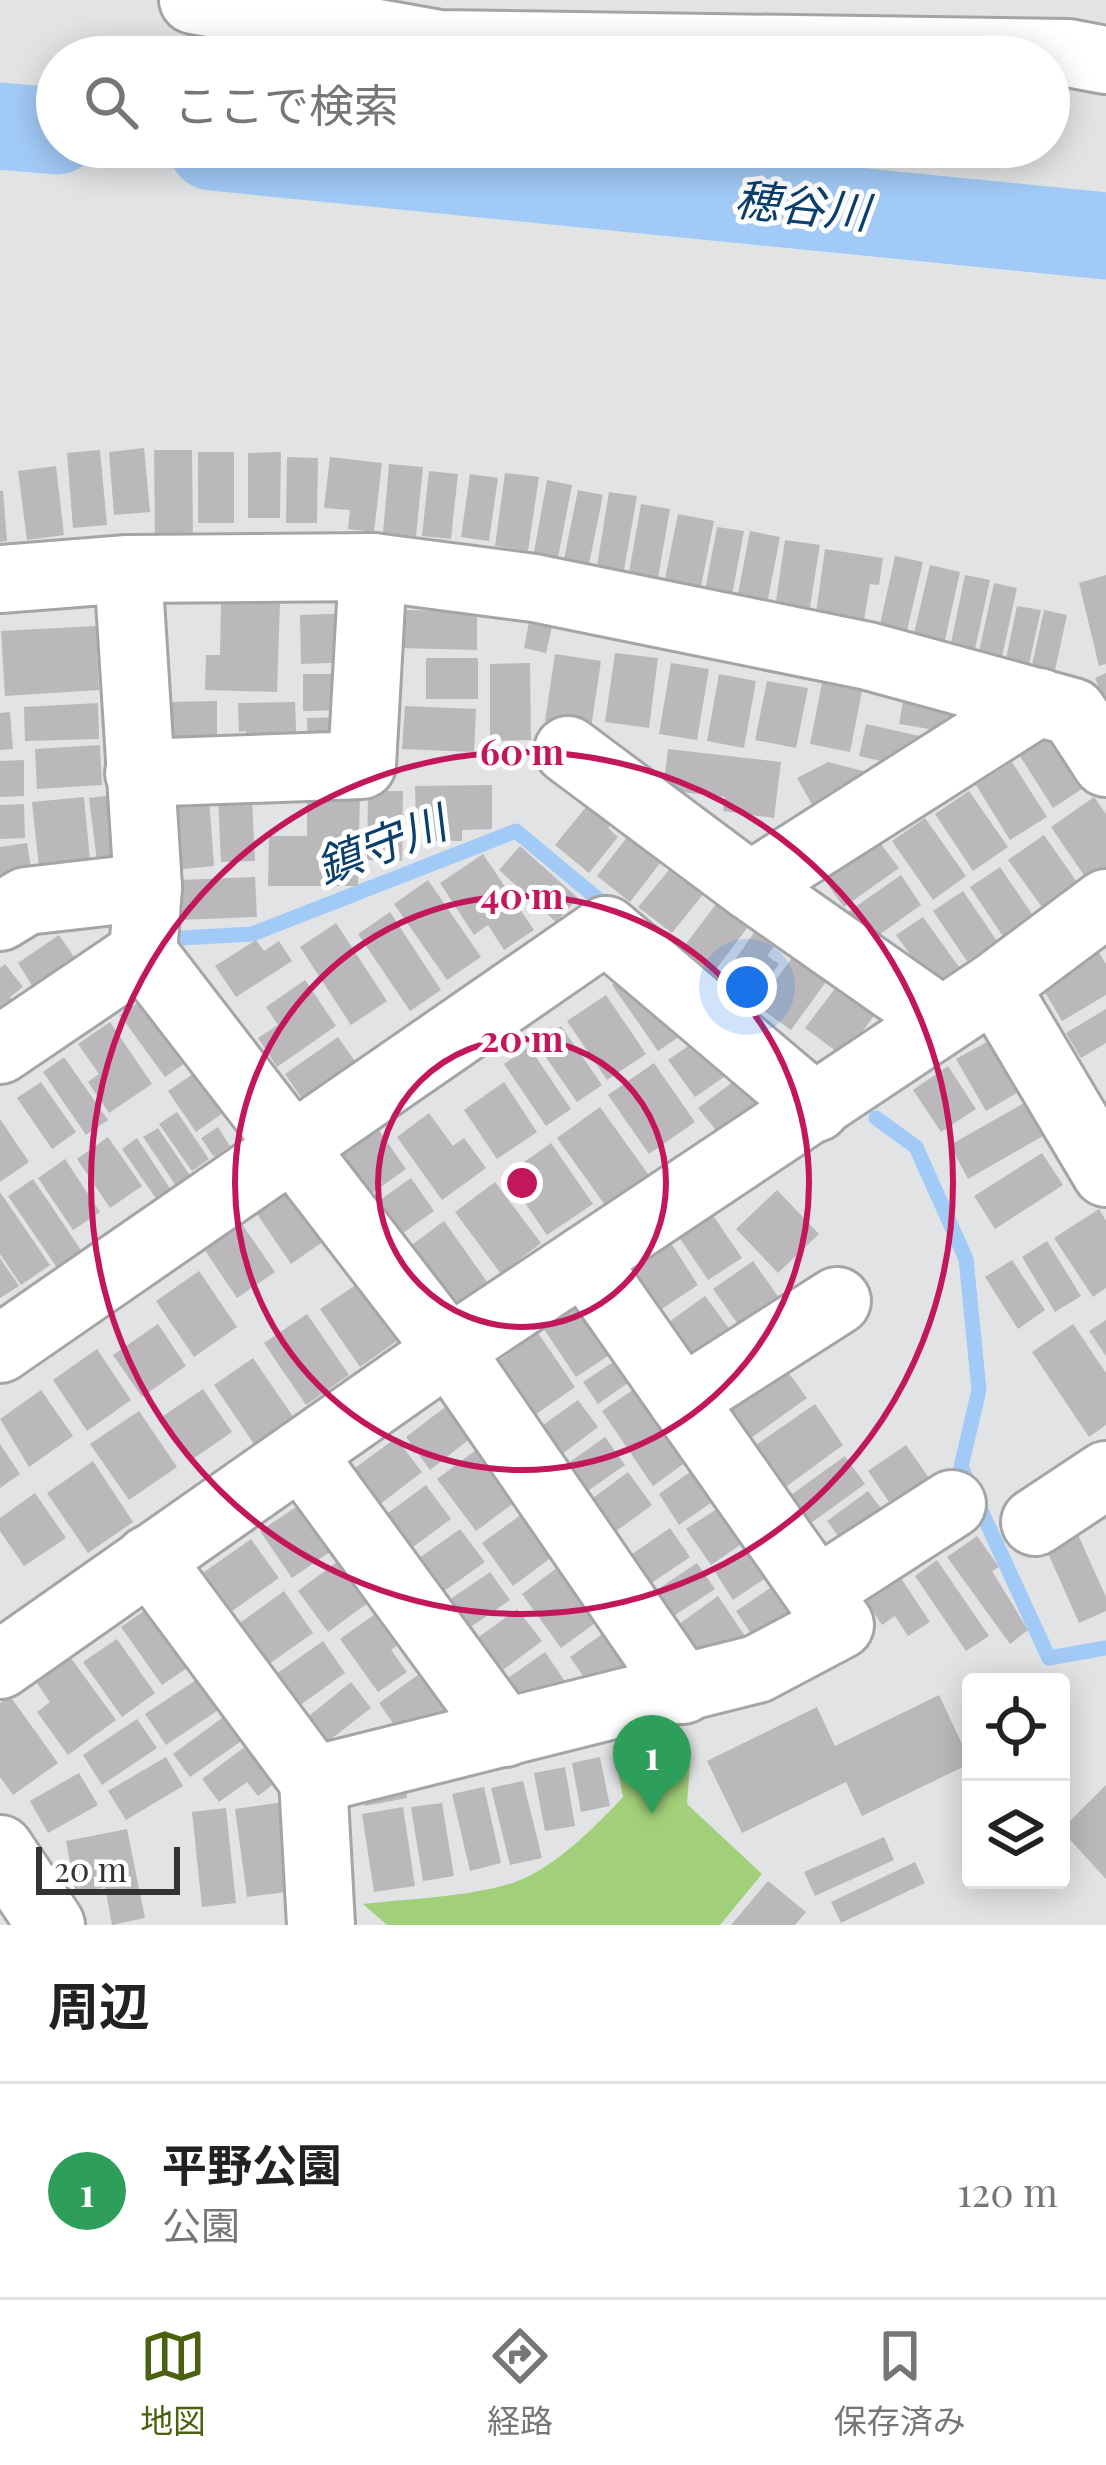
<!DOCTYPE html>
<html lang="ja">
<meta charset="utf-8">
<style>
body{margin:0;font-family:"Playfair Display","Noto Sans JP",serif;background:#f6f6f6;color:#222}
.controls{position:absolute;right:36px;bottom:36px;display:grid;overflow:hidden;border-radius:12px;box-shadow:0 6px 30px #0003}
.controls button{width:108px;height:108px;display:grid;place-items:center;padding:0;border:0;border-bottom:3px solid #e0e0e0;background:#fff;color:#222;font:60px sans-serif}
.scale{position:absolute;left:36px;bottom:30px;width:144px;box-sizing:border-box;padding-left:12px;border:6px solid #333334;border-top:0;font-size:33px;line-height:42px;white-space:nowrap;color:#333334;-webkit-text-stroke:9px #fff;paint-order:stroke}
.you{position:absolute;left:747px;top:987px;width:42px;height:42px;margin:-30px;border:9px solid #fff;border-radius:50%;background:#1a73e8;box-shadow:0 0 0 18px #1a73e833}
.badge{display:grid;place-items:center;width:78px;height:78px;border-radius:50%;background:#4a6210;color:#fff;font-size:39px;font-weight:700}
.pin{position:absolute;translate:-50% -99px;filter:drop-shadow(0 3px 6px #0008)}
.pin::after{content:'';position:absolute;top:63px;width:42px;height:36px;background:inherit;clip-path:polygon(0 0,100% 0,50% 100%)}
.list{margin:0;padding:0;list-style:none}
h2{display:flex;justify-content:space-between;align-items:center;height:156px;margin:0;padding:0 48px;font-size:51px}
h2 small{font-size:39px;font-weight:400;color:#767676}
.list li{display:grid;grid-template-columns:78px 1fr auto;gap:36px;align-items:center;box-sizing:border-box;height:216px;padding:0 48px;border-top:3px solid #e0e0e0}
.list b{display:block;font-size:45px;white-space:nowrap}
.list p{margin:0;font-size:39px;white-space:nowrap;color:#767676}
.list em{font-size:39px;font-style:normal;color:#767676}
.icon{flex:none;width:66px;height:66px;fill:none;stroke:currentColor;stroke-width:2;stroke-linecap:round;stroke-linejoin:round}
.map{position:relative;flex:none;width:1106px;height:1925px;overflow:hidden}
.search{position:absolute;background:#fff;box-shadow:0 6px 30px #0003;left:36px;right:36px;top:36px;height:132px;display:flex;align-items:center;gap:30px;box-sizing:border-box;padding:0 42px;border-radius:66px;color:#767676;font-size:45px}
.sheet{height:372px;background:#fff}
nav{display:flex;justify-content:space-around;align-items:center;box-sizing:border-box;height:168px;border-top:3px solid #e0e0e0;background:#fff;font-size:33px;color:#767676}
nav a{display:grid;justify-items:center;gap:6px}
nav .on{color:#4a6210}
.map>svg:first-child{display:block}
.green{fill:#a2cf79}
.lines{fill:none;stroke-linecap:round;stroke-linejoin:round}
.stream{stroke:#a1caf6;stroke-width:15}
.river{stroke:#a1caf6;stroke-width:87}
.building{fill:#bab8ba}
.minor-casing{stroke:#a4a5a7;stroke-width:72}
.minor{stroke:#fff;stroke-width:66}
.ring{fill:none;stroke:#c2185b;stroke-width:6}
.labels{text-anchor:middle;stroke-width:10;stroke-linejoin:round;paint-order:stroke}
.water-label{font-size:45px;font-style:italic;fill:#0b3f6d;stroke:#fff}
.centre{fill:#c2185b;stroke:#fff;stroke-width:6}
.ring-label{font-size:36px;text-anchor:middle;font-weight:bold;fill:#c2185b;stroke:#fff;stroke-width:10;stroke-linejoin:round;paint-order:stroke}
</style>
<div class="map">
<svg width="1106" height="1925" viewBox="0 0 1106 1925">
<rect width="100%" height="100%" fill="#e2e3e5"/>
<path class="green" d="M673,1718L690,1765L687,1804L762,1874L720,1925H387L363,1904C406,1899 493,1896 529,1876C564,1858 596,1826 623,1797L613,1746Z"/>
<g class="lines">
<g class="stream">
<polyline points="181,938 252,934 516,831 611,910"/>
<polyline points="876,1118 916,1147 966,1259 979,1390 961,1467 1049,1658 1106,1648"/>
</g>
<g class="river">
<polyline points="0,126 57,131"/>
<polyline points="212,147 1106,236"/>
</g>
</g>
<g class="building">
<polygon points="144,448 150,512 114,515 109,452"/>
<polygon points="100,450 107,525 73,528 67,453"/>
<polygon points="154,450 192,450 193,539 155,540"/>
<rect x="198" y="452" width="36" height="71"/>
<polygon points="281,452 280,518 248,518 248,453"/>
<polygon points="287,457 318,458 317,523 286,523"/>
<polygon points="330,457 382,463 374,532 348,529 350,510 324,508"/>
<polygon points="389,464 423,467 416,536 383,533"/>
<polygon points="56,466 64,535 27,540 18,471"/>
<polygon points="429,471 458,474 451,539 422,536"/>
<polygon points="505,473 539,477 528,551 495,546"/>
<polygon points="470,474 498,478 489,541 461,537"/>
<polygon points="547,480 572,485 557,563 533,558"/>
<polygon points="578,490 603,495 588,569 563,564"/>
<polygon points="0,491 3,491 7,541 0,542"/>
<polygon points="609,492 637,496 623,576 596,572"/>
<polygon points="641,504 670,509 656,589 627,584"/>
<polygon points="678,514 714,521 699,596 663,589"/>
<polygon points="717,527 744,531 731,601 704,596"/>
<polygon points="750,531 780,537 766,609 736,604"/>
<polygon points="785,540 820,545 809,613 775,608"/>
<polygon points="825,549 883,558 879,585 870,584 864,620 816,613"/>
<polygon points="895,556 923,562 906,635 879,629"/>
<polygon points="930,565 960,572 943,649 912,642"/>
<polygon points="965,575 990,580 974,654 950,648"/>
<polygon points="1106,575 1106,664 1099,666 1079,583"/>
<polygon points="994,583 1017,588 1001,661 978,656"/>
<polygon points="221,600 280,602 277,692 205,690 206,655 220,655"/>
<polygon points="1017,606 1041,610 1029,664 1006,659"/>
<polygon points="399,610 477,611 477,650 398,648"/>
<polygon points="1044,610 1067,615 1055,670 1032,665"/>
<polygon points="358,613 359,662 301,664 300,615"/>
<polygon points="530,617 553,622 546,653 524,648"/>
<polygon points="96,626 99,690 5,696 1,631"/>
<polygon points="615,653 658,658 649,728 605,722"/>
<polygon points="555,654 601,661 591,728 545,721"/>
<rect x="426" y="658" width="52" height="41"/>
<polygon points="530,663 531,740 490,741 490,664"/>
<polygon points="671,663 709,669 697,740 659,734"/>
<polygon points="1106,673 1106,705 1095,678"/>
<polygon points="303,674 357,674 356,710 303,711"/>
<polygon points="719,674 756,681 744,748 707,741"/>
<polygon points="767,681 808,688 796,748 755,740"/>
<polygon points="822,683 862,691 850,752 810,744"/>
<polygon points="904,695 972,706 966,735 899,724"/>
<polygon points="217,701 217,748 165,749 164,702"/>
<polygon points="295,702 297,752 247,754 246,731 239,732 238,703"/>
<polygon points="98,703 99,739 25,741 24,707"/>
<polygon points="405,706 476,709 474,752 402,749"/>
<polygon points="10,712 13,749 0,750 0,713"/>
<polygon points="350,717 308,752 307,718"/>
<polygon points="866,724 924,737 917,769 859,756"/>
<polygon points="1055,731 1088,785 1053,808 1018,753"/>
<polygon points="100,745 102,785 37,789 35,749"/>
<polygon points="668,749 781,762 774,818 723,811 725,797 663,790"/>
<polygon points="24,760 24,796 0,797 0,761"/>
<polygon points="828,762 863,771 876,795 823,824 797,778"/>
<polygon points="1012,762 1047,817 1010,840 976,785"/>
<polygon points="492,785 492,829 462,830 462,841 434,841 434,824 416,825 415,786"/>
<polygon points="307,788 360,789 358,886 268,886 269,836 307,836"/>
<polygon points="368,791 403,791 402,861 367,860"/>
<polygon points="969,791 1008,847 973,871 935,814"/>
<polygon points="122,794 131,865 98,869 89,798"/>
<polygon points="595,796 618,816 608,828 618,837 589,873 555,845"/>
<polygon points="84,797 91,871 40,877 32,802"/>
<polygon points="209,797 214,866 172,870 167,800"/>
<polygon points="1094,797 1106,814 1106,873 1090,884 1051,827"/>
<polygon points="252,798 255,861 221,862 218,799"/>
<polygon points="24,804 25,838 0,839 0,805"/>
<polygon points="925,818 966,876 933,900 892,841"/>
<polygon points="631,832 664,858 630,902 597,876"/>
<polygon points="1044,835 1079,885 1044,910 1008,860"/>
<polygon points="878,840 899,868 844,907 823,878"/>
<polygon points="27,843 34,886 0,891 0,847"/>
<polygon points="520,846 578,898 556,922 499,870"/>
<polygon points="483,854 534,930 504,950 488,925 474,935 440,883"/>
<polygon points="692,859 716,878 672,933 638,907 669,870 677,877"/>
<polygon points="1000,867 1038,923 1008,944 970,887"/>
<polygon points="901,875 921,905 869,942 848,912"/>
<polygon points="255,877 257,917 179,920 177,880"/>
<polygon points="428,880 481,957 447,980 394,904"/>
<polygon points="963,891 997,941 967,961 933,911"/>
<polygon points="723,895 754,919 716,969 685,945"/>
<polygon points="390,912 441,990 410,1011 358,934"/>
<polygon points="923,917 959,967 932,985 896,935"/>
<polygon points="762,921 782,935 767,956 779,964 752,1002 721,980"/>
<polygon points="336,923 387,1001 351,1025 300,947"/>
<polygon points="59,935 78,963 36,992 18,963"/>
<polygon points="256,940 264,951 279,941 292,961 236,997 215,966"/>
<polygon points="1099,953 1106,964 1106,995 1062,1021 1042,987"/>
<polygon points="794,955 828,979 791,1030 757,1006"/>
<polygon points="5,964 23,987 10,997 20,1010 0,1025 0,968"/>
<polygon points="631,971 692,1028 658,1051 612,985"/>
<polygon points="843,978 881,1006 844,1057 805,1028"/>
<polygon points="305,980 336,1026 277,1067 258,1038 278,1025 266,1007"/>
<polygon points="157,989 202,1051 165,1077 120,1015"/>
<polygon points="606,995 646,1054 607,1080 567,1021"/>
<polygon points="1106,1009 1106,1043 1081,1058 1066,1033"/>
<polygon points="110,1022 152,1084 109,1113 88,1082 99,1074 78,1044"/>
<polygon points="561,1026 602,1085 577,1102 536,1043"/>
<polygon points="1003,1033 1032,1084 986,1111 956,1059"/>
<polygon points="338,1037 364,1074 311,1112 285,1074"/>
<polygon points="694,1042 737,1068 695,1097 668,1060"/>
<polygon points="529,1047 571,1109 546,1126 504,1064"/>
<polygon points="64,1057 108,1120 86,1135 43,1072"/>
<polygon points="212,1061 240,1101 196,1132 168,1091"/>
<polygon points="654,1063 695,1122 649,1154 608,1095"/>
<polygon points="948,1066 976,1109 941,1132 913,1090"/>
<polygon points="742,1075 762,1102 719,1134 698,1108"/>
<polygon points="41,1082 76,1132 52,1149 17,1098"/>
<polygon points="504,1082 537,1132 497,1159 464,1110"/>
<polygon points="1024,1103 1043,1136 968,1179 950,1145"/>
<polygon points="600,1107 653,1181 610,1212 557,1138"/>
<polygon points="177,1112 209,1159 192,1171 159,1124"/>
<polygon points="429,1113 453,1146 464,1138 486,1168 442,1200 397,1137"/>
<polygon points="0,1119 29,1162 0,1182"/>
<polygon points="218,1127 230,1146 214,1157 201,1138"/>
<polygon points="158,1128 193,1180 179,1190 143,1137"/>
<polygon points="378,1129 406,1169 365,1198 337,1159"/>
<polygon points="108,1137 142,1186 110,1208 77,1159"/>
<polygon points="137,1138 173,1193 159,1203 122,1149"/>
<polygon points="551,1143 593,1204 547,1235 506,1175"/>
<polygon points="1042,1153 1063,1185 995,1229 974,1196"/>
<polygon points="65,1159 100,1212 73,1230 38,1178"/>
<polygon points="411,1178 434,1211 396,1238 373,1205"/>
<polygon points="33,1179 83,1253 58,1269 8,1196"/>
<polygon points="495,1182 541,1243 501,1274 455,1212"/>
<polygon points="286,1185 324,1241 291,1264 253,1208"/>
<polygon points="777,1190 819,1234 778,1273 736,1229"/>
<polygon points="0,1192 50,1265 21,1285 0,1254"/>
<polygon points="1099,1209 1106,1221 1106,1288 1093,1297 1054,1238"/>
<polygon points="710,1211 742,1258 708,1280 677,1234"/>
<polygon points="235,1214 275,1272 237,1298 198,1240"/>
<polygon points="444,1221 495,1293 459,1318 409,1247"/>
<polygon points="1047,1241 1081,1296 1055,1312 1022,1257"/>
<polygon points="671,1243 698,1285 651,1316 624,1274"/>
<polygon points="0,1258 19,1286 0,1298"/>
<polygon points="1012,1260 1045,1310 1018,1329 985,1277"/>
<polygon points="753,1261 785,1306 745,1334 713,1289"/>
<polygon points="199,1271 237,1327 194,1357 156,1301"/>
<polygon points="369,1276 408,1333 360,1367 320,1309"/>
<polygon points="705,1296 736,1338 694,1370 662,1327"/>
<polygon points="574,1308 597,1308 623,1346 576,1377 544,1329"/>
<polygon points="307,1314 349,1375 306,1405 264,1343"/>
<polygon points="1106,1320 1106,1356 1089,1331"/>
<polygon points="158,1324 186,1366 142,1397 113,1355"/>
<polygon points="1073,1324 1106,1373 1106,1425 1089,1437 1032,1352"/>
<polygon points="538,1333 575,1387 532,1417 494,1364"/>
<polygon points="97,1349 131,1400 87,1431 53,1380"/>
<polygon points="631,1350 645,1371 598,1404 583,1382"/>
<polygon points="253,1358 294,1418 254,1444 214,1385"/>
<polygon points="780,1361 807,1398 751,1438 724,1400"/>
<polygon points="647,1380 697,1454 653,1486 602,1411"/>
<polygon points="203,1389 232,1432 190,1461 160,1418"/>
<polygon points="41,1390 73,1436 29,1467 0,1419"/>
<polygon points="457,1398 481,1430 430,1470 406,1437"/>
<polygon points="578,1400 598,1427 553,1461 532,1433"/>
<polygon points="815,1404 843,1445 783,1489 753,1447"/>
<polygon points="139,1411 177,1467 129,1500 90,1444"/>
<polygon points="605,1437 625,1465 576,1499 557,1471"/>
<polygon points="396,1438 422,1472 375,1508 348,1473"/>
<polygon points="488,1441 526,1494 476,1531 437,1479"/>
<polygon points="0,1444 20,1474 0,1488"/>
<polygon points="906,1445 938,1491 900,1518 868,1471"/>
<polygon points="845,1456 865,1484 804,1528 784,1500"/>
<polygon points="93,1461 133,1522 88,1553 47,1493"/>
<polygon points="704,1462 725,1493 679,1525 659,1494"/>
<polygon points="628,1472 652,1505 608,1537 585,1504"/>
<polygon points="426,1485 451,1519 409,1550 384,1516"/>
<polygon points="868,1491 891,1522 851,1553 827,1521"/>
<polygon points="35,1493 66,1538 24,1566 0,1531 0,1518"/>
<polygon points="314,1495 346,1541 292,1578 260,1531"/>
<polygon points="729,1501 753,1536 711,1565 686,1529"/>
<polygon points="529,1509 560,1551 513,1586 482,1543"/>
<polygon points="670,1528 690,1557 635,1594 616,1565"/>
<polygon points="1075,1528 1106,1597 1106,1611 1079,1623 1043,1542"/>
<polygon points="460,1529 485,1562 440,1594 415,1561"/>
<polygon points="977,1536 999,1567 992,1571 1028,1630 1010,1644 947,1557"/>
<polygon points="251,1539 279,1578 225,1616 197,1577"/>
<polygon points="760,1542 779,1569 733,1600 715,1572"/>
<polygon points="342,1558 372,1600 328,1632 298,1591"/>
<polygon points="937,1560 989,1636 966,1651 915,1576"/>
<polygon points="697,1563 715,1589 660,1625 643,1599"/>
<polygon points="562,1564 602,1618 561,1648 522,1594"/>
<polygon points="895,1569 930,1622 908,1636 895,1616 882,1625 861,1593"/>
<polygon points="490,1572 510,1600 462,1633 443,1604"/>
<polygon points="785,1578 803,1605 754,1638 736,1611"/>
<polygon points="284,1591 313,1633 262,1669 233,1628"/>
<polygon points="718,1596 745,1636 703,1666 675,1627"/>
<polygon points="161,1599 202,1658 162,1685 121,1627"/>
<polygon points="385,1607 407,1638 391,1650 407,1672 378,1692 340,1639"/>
<polygon points="517,1609 542,1641 492,1678 468,1645"/>
<polygon points="615,1625 642,1664 597,1696 570,1657"/>
<polygon points="117,1639 155,1693 122,1717 83,1662"/>
<polygon points="323,1641 345,1673 292,1711 269,1679"/>
<polygon points="545,1652 566,1683 523,1713 501,1683"/>
<polygon points="68,1654 116,1720 68,1755 37,1712 50,1702 34,1679"/>
<polygon points="211,1670 232,1701 166,1745 145,1714"/>
<polygon points="422,1672 460,1698 404,1739 379,1703"/>
<polygon points="351,1682 371,1708 318,1749 299,1724"/>
<polygon points="939,1695 971,1763 862,1816 846,1782 742,1833 707,1761 817,1707 835,1746"/>
<polygon points="10,1696 58,1763 13,1795 0,1777 0,1703"/>
<polygon points="233,1710 250,1735 190,1777 173,1754"/>
<polygon points="137,1719 157,1748 102,1785 83,1755"/>
<polygon points="258,1737 285,1775 258,1796 247,1782 219,1802 202,1779"/>
<polygon points="166,1757 183,1786 126,1820 108,1791"/>
<polygon points="600,1757 610,1806 581,1812 572,1763"/>
<polygon points="565,1767 575,1826 545,1831 534,1773"/>
<polygon points="79,1773 98,1805 48,1833 30,1801"/>
<polygon points="404,1775 407,1798 365,1806 361,1782"/>
<polygon points="523,1781 542,1858 510,1865 491,1788"/>
<polygon points="1106,1785 1106,1879 1061,1830"/>
<polygon points="484,1787 501,1863 470,1871 452,1794"/>
<polygon points="298,1800 310,1889 247,1897 235,1809"/>
<polygon points="442,1803 454,1876 423,1881 411,1807"/>
<polygon points="403,1807 415,1886 374,1892 362,1814"/>
<polygon points="226,1808 236,1903 202,1907 192,1812"/>
<polygon points="127,1829 145,1918 112,1925 105,1887 76,1893 66,1841"/>
<polygon points="884,1837 894,1860 815,1896 804,1872"/>
<polygon points="915,1862 925,1883 841,1923 831,1902"/>
<polygon points="768,1881 806,1912 795,1925 731,1925"/>
</g>
<g class="lines">
<g class="minor-casing">
<g id="minor">
<polyline points="193,0 439,44 1068,53 1106,60"/>
<polyline points="0,579 128,569 373,567 534,588 868,656 1073,712 1106,763"/>
<polyline points="568,750 750,886 941,1020"/>
<polyline points="139,773 362,765 373,567"/>
<polyline points="750,886 1039,702"/>
<polyline points="0,917 26,901 148,887"/>
<polyline points="143,953 449,1350 683,1690"/>
<polyline points="995,986 1106,1173"/>
<polyline points="0,1050 143,953 148,887 128,569"/>
<polyline points="0,1349 606,930 816,1108"/>
<polyline points="682,1400 837,1301"/>
<polyline points="301,1454 505,1733"/>
<polyline points="1035,1522 1106,1475"/>
<polyline points="149,1559 313,1780 321,1925"/>
<polyline points="817,1591 952,1504"/>
<polyline points="0,1665 449,1350 995,986 1106,903"/>
<polyline points="313,1780 757,1669 840,1625 584,1260"/>
<polyline points="0,1849 51,1925"/>
</g>
</g>
<use href="#minor" class="minor"/>
</g>
<g class="ring">
<circle cx="522" cy="1183" r="144"/>
<circle cx="522" cy="1183" r="287"/>
<circle cx="522" cy="1183" r="431"/>
</g>
<g class="labels">
<g class="water-label">
<text transform="translate(802 206) rotate(6)" y="16">穂谷川</text>
<text transform="translate(381 845) rotate(-21)" y="16">鎮守川</text>
</g>
</g>
<circle cx="522" cy="1183" r="18" class="centre"/>
<g class="ring-label">
<text x="522" y="765">60 m</text>
<text x="522" y="909">40 m</text>
<text x="522" y="1052">20 m</text>
</g>
</svg>
<div class="controls">
<button><svg class="icon" aria-label="locate" viewBox="0 0 24 24"><circle cx="12" cy="12" r="6"/><path d="M12 2v4M12 18v4M2 12h4M18 12h4"/></svg></button>
<button><svg class="icon" aria-label="layers" viewBox="0 0 24 24"><path d="M12 4l9 5-9 5-9-5zM3 14l9 5 9-5"/></svg></button>
</div>
<div class="scale">20 m</div>
<div class="you"></div>
<div class="pin badge" style="left:652px;top:1814px;background:#2e9e5b">1</div>
<div class="search"><svg class="icon" aria-label="search" viewBox="0 0 24 24"><circle cx="10" cy="10" r="6"/><path d="M15 15l6 6"/></svg>ここで検索</div>
</div>
<section class="sheet">
<h2>周辺<small></small></h2>
<ul class="list">
<li><span class="badge" style="background:#2e9e5b">1</span><div><b>平野公園</b><p>公園</p></div><em>120 m</em></li>
</ul>
</section>
<nav>
<a class="on"><svg class="icon" aria-label="map" viewBox="0 0 24 24"><path d="M3 6l6-2 6 2 6-2v14l-6 2-6-2-6 2zM9 4v14M15 6v14"/></svg>地図</a>
<a><svg class="icon" aria-label="directions" viewBox="0 0 24 24"><path d="M12 3l9 9-9 9-9-9zM9 14v-3h6M13 9l2 2-2 2"/></svg>経路</a>
<a><svg class="icon" aria-label="saved" viewBox="0 0 24 24"><path d="M7 4h10v16l-5-4-5 4z"/></svg>保存済み</a>
</nav>
